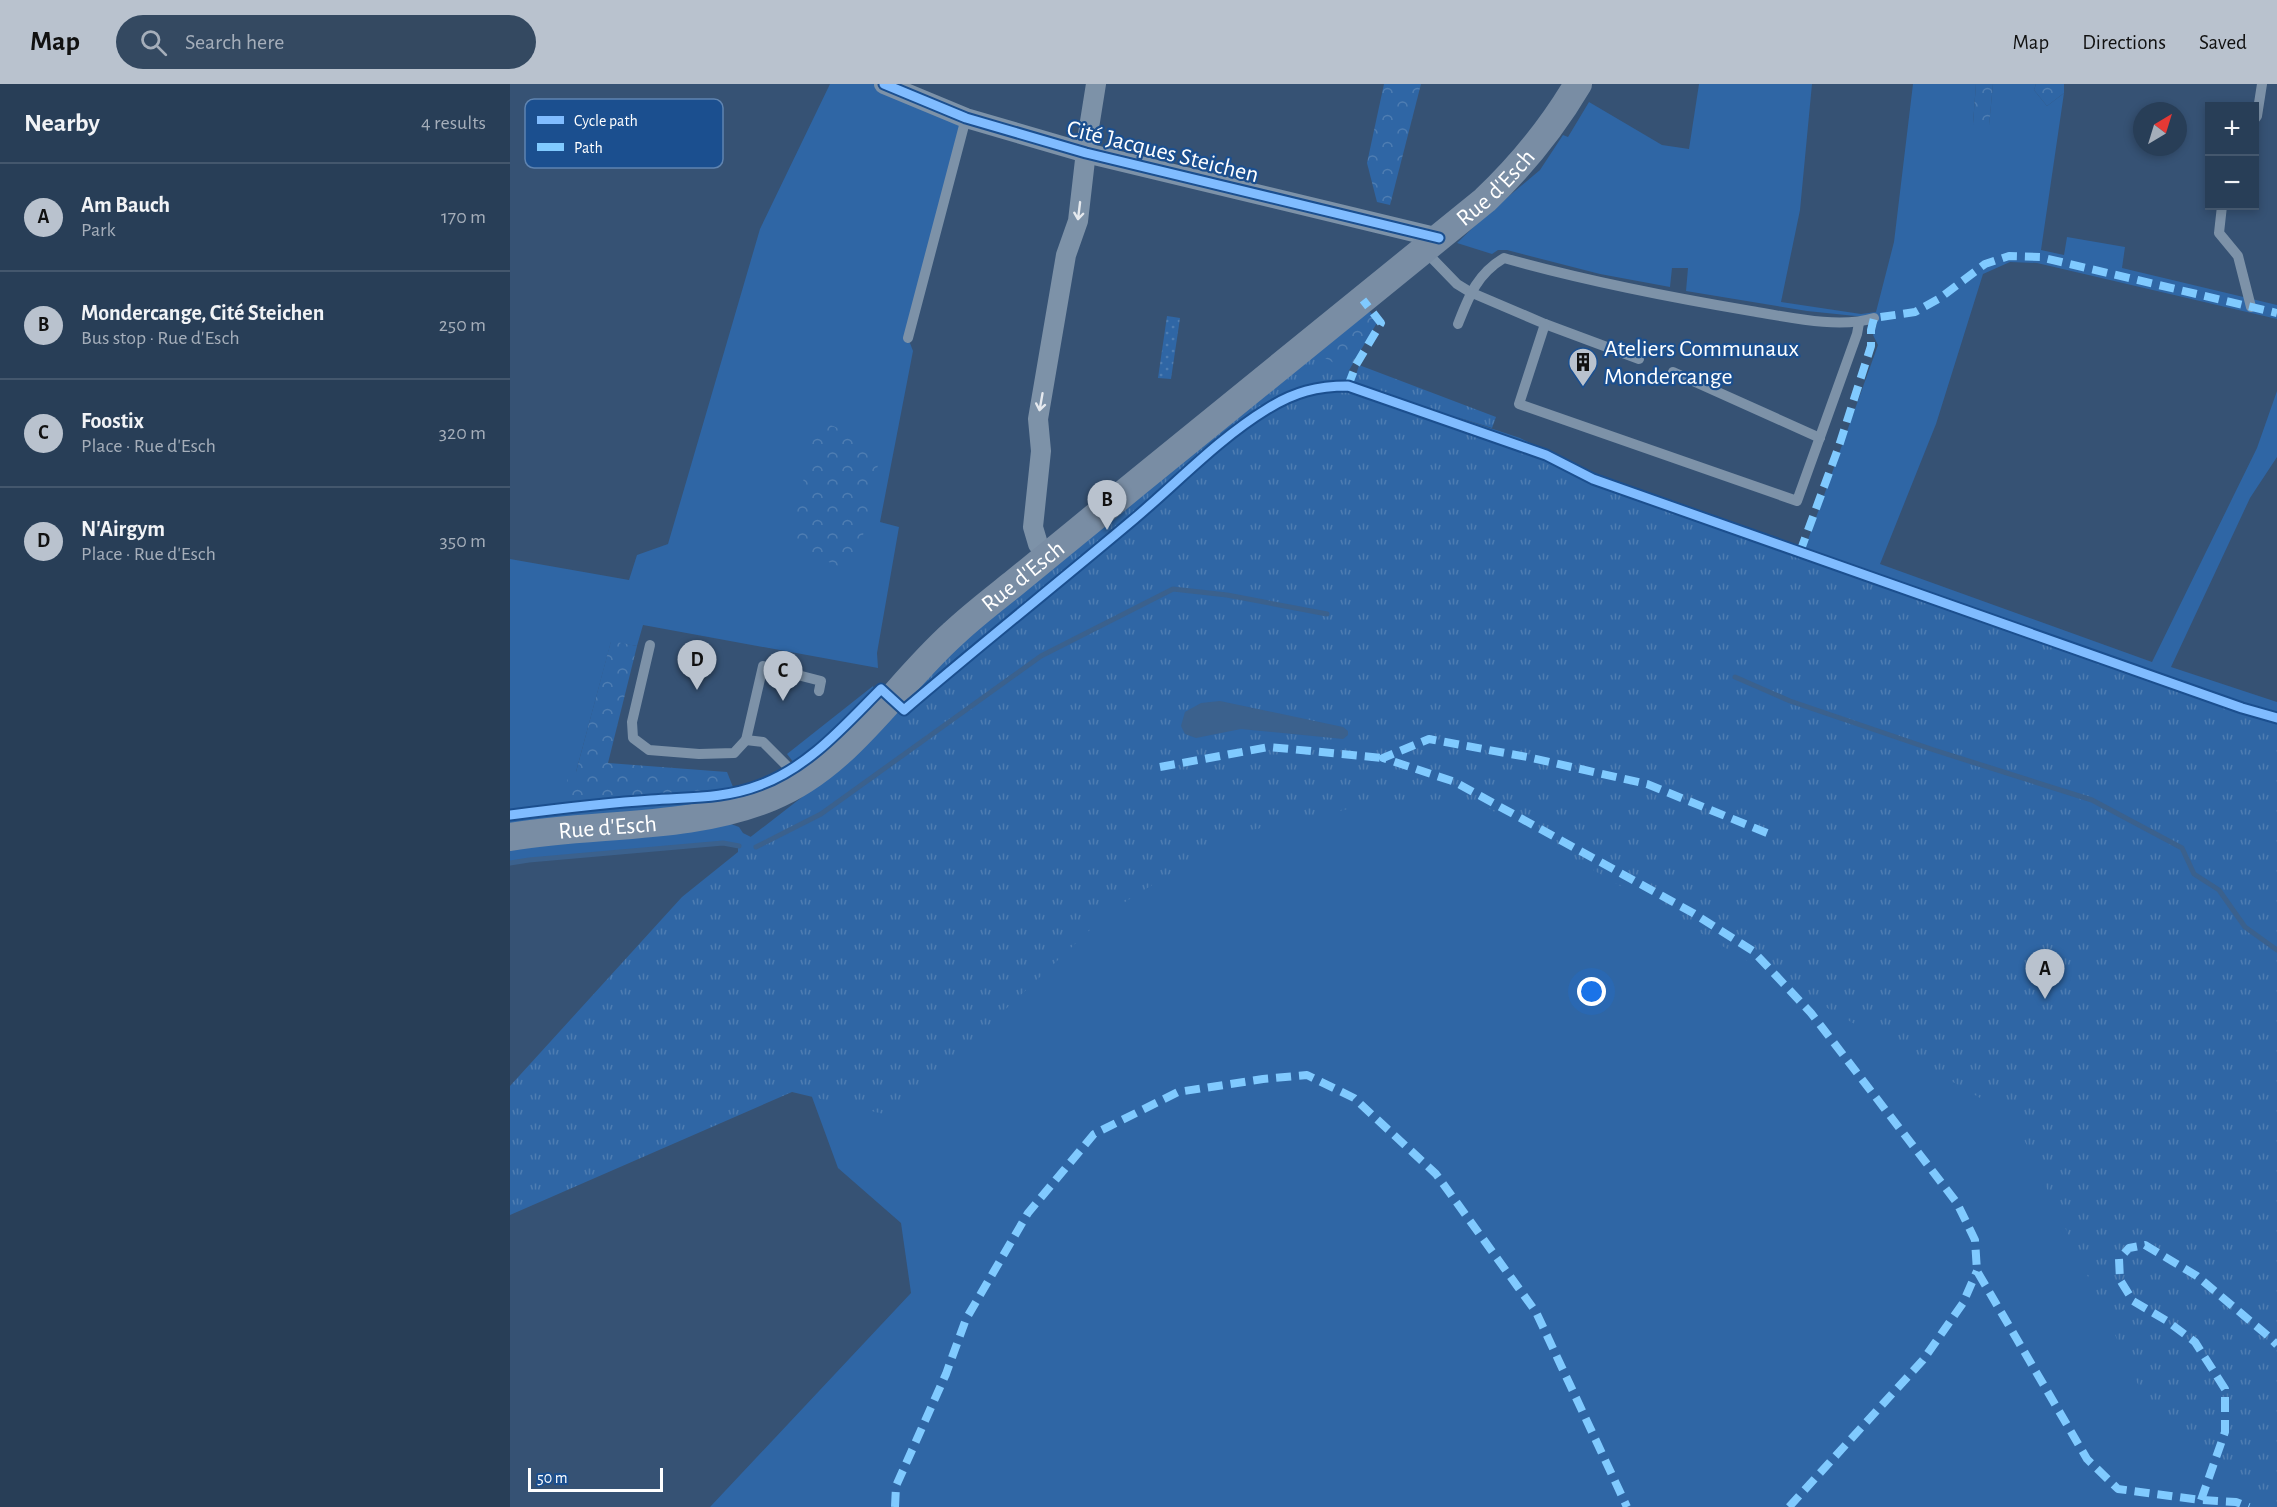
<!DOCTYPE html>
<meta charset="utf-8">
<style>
body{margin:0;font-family:"Alegreya Sans",sans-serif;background:#344961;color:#f1f3f6}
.controls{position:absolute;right:18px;top:18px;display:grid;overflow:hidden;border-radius:0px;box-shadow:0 3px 9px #0003}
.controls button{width:54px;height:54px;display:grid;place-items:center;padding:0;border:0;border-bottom:2px solid #44576d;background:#283e57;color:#f1f3f6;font:30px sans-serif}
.compass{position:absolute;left:1623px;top:18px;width:54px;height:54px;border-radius:50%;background:#283e57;box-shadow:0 3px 9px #0003;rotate:38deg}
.scale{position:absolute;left:18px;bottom:15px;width:135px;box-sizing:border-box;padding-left:6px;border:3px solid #fff;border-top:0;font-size:16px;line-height:21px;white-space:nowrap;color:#fff;-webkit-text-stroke:4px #1b4f8f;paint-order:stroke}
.you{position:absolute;left:1082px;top:908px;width:21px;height:21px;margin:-15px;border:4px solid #fff;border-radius:50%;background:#1a73e8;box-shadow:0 0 0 9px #1a73e833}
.badge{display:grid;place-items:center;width:39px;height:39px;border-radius:50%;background:#b9c2ce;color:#111;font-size:20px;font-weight:700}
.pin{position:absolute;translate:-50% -50px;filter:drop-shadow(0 2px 3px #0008)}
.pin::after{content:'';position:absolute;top:32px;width:21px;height:18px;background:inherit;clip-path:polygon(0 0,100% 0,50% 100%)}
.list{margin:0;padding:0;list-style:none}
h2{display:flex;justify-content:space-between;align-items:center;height:78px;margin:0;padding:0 24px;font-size:26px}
h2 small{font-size:20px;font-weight:400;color:#a5aeba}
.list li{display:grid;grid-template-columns:39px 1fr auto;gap:18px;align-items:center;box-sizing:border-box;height:108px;padding:0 24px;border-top:2px solid #44576d}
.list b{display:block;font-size:22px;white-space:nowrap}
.list p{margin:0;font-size:20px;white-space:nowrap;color:#a5aeba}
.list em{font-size:20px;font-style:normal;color:#a5aeba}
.icon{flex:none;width:33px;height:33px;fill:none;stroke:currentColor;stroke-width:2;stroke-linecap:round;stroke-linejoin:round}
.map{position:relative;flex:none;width:1767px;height:1423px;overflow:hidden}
header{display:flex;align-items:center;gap:36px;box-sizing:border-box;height:84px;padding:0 30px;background:#b9c2ce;color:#111}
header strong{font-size:28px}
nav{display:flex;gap:33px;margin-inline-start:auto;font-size:21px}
.search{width:420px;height:54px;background:#344961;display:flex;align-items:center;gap:15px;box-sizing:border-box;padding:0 21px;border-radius:33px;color:#a5aeba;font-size:22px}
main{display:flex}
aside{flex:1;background:#283e57}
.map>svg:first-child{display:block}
.grass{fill:#2f66a5}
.forest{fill:url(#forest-crowns)}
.park{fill:url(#park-tufts)}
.garden{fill:url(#garden-dots)}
.water{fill:#3b618d}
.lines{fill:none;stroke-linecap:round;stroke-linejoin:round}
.stream{stroke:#3b618d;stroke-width:5}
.service{stroke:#7d92a8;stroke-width:10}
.minor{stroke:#7d92a8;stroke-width:20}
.secondary{stroke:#798da4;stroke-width:28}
.quiet{stroke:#80caff;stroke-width:8;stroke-dasharray:15 8;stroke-linecap:butt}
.cycleway-casing{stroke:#1b4f8f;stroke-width:13}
.cycleway{stroke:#80bcff;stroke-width:9}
.oneway{stroke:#e5e9ee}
.labels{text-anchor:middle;stroke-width:4.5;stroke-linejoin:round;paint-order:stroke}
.street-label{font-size:24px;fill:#fff;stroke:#1b4f8f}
.poi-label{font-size:24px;fill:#fff;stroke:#1b4f8f;text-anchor:start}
.key{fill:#1b4f8f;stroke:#5f84b1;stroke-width:1.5}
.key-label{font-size:16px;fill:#fff}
</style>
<header>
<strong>Map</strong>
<div class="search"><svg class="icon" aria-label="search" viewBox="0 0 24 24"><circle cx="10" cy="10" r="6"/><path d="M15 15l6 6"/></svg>Search here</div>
<nav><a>Map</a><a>Directions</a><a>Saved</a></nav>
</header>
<main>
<aside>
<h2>Nearby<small>4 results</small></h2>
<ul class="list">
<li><span class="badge">A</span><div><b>Am Bauch</b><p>Park</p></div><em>170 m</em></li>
<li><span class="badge">B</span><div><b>Mondercange, Cité Steichen</b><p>Bus stop · Rue d'Esch</p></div><em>250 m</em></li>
<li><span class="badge">C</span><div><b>Foostix</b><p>Place · Rue d'Esch</p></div><em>320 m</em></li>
<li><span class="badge">D</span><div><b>N'Airgym</b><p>Place · Rue d'Esch</p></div><em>350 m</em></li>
</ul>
</aside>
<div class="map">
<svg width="1767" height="1423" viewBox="0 0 1767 1423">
<defs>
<pattern id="forest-crowns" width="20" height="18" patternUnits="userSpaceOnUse" patternTransform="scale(1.5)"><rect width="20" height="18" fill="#2f66a5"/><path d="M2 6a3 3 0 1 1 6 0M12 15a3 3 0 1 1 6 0" fill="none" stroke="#4e7db2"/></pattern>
<pattern id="park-tufts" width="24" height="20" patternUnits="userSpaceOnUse" patternTransform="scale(1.5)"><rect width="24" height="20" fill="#2f66a5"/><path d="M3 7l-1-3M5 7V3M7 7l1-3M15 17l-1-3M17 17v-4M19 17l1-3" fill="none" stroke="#4e7db2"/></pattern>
<pattern id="garden-dots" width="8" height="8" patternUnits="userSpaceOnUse" patternTransform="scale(1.5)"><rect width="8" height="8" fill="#2f66a5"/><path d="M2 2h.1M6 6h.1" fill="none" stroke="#4e7db2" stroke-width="1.8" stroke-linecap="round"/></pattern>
</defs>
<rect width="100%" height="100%" fill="#365274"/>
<g class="grass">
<polygon points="320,0 374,0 456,34 398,254 403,267 370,438 389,443 367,569 368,584 133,541 127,562 101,558 66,688 143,710 195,709 197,731 229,743 233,749 243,754 838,288 938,330 1010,354 1085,390 1295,464 1368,261 1363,251 1367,240 1362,232 1355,233 1297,227 1176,207 1178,184 1162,184 1160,203 1090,190 997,166 988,166 982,170 947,159 975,132 1030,86 1053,51 1058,53 1079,18 1152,61 1179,65 1189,0 1302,0 1290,126 1271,218 1351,230 1366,228 1384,158 1403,0 1466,0 1463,40 1479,41 1483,0 1526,0 1524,6 1537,22 1554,9 1531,166 1554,171 1557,153 1615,163 1612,184 1767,221 1767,235 1527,179 1500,178 1473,190 1426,340 1370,480 1642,578 1747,364 1767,307 1767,373 1740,414 1661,583 1767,618 1767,645 1252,661 228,768 228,762 213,759 19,776 0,779 0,475 119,496 127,471 158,460 250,145"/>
<polygon points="363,602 364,606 328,644 284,679 277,670"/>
<polygon points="939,648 1505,1004 1767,1423 200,1423 401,1209 391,1139 328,1084 302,1013 306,922"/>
</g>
<g class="forest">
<polygon points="874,0 911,0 880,121 867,118 857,79"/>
<polygon points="1466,0 1483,0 1479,42 1471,45 1463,40"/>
<polygon points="1526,0 1554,0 1554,9 1537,22 1524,6"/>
<polygon points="860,228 868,237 838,288 771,296 851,230"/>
<polygon points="313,338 358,356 369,376 348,475 335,485 300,470 281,449 306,343"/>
<polygon points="101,557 127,562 98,679 217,688 223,703 195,709 143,710 68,715 57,708 57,693 66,688"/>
</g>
<polygon class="park" points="804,268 846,291 849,281 986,333 982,344 947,333 1036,371 1083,395 1732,624 1767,634 1767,1423 1752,1423 1640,1326 1504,1034 966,717 861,720 724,750 599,828 382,1032 282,1008 0,1131 0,1002 172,813 228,768 229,762 296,710 449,557"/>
<polygon class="garden" points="657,232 670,234 661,295 648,294"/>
<polygon class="water" points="710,617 833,643 838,647 838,651 833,655 731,645 686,654 675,650 671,642 675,628 691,619"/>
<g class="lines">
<g class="stream">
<polyline points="1225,593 1280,617 1424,666 1582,716 1672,764 1684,790 1709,806 1735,843 1767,866"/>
<polyline points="246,763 311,730 531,572 663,505 717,511 817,530"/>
<polyline points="0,779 19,776 213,759 229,762"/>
</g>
<g class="service">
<polyline points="1744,36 1747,32 1752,0"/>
<polyline points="1712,122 1709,149 1728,172 1741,223"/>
<polyline points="915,167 947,200 960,208 1035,240 1129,275"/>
<path d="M948,240C959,212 967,190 994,174C1075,197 1158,213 1241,227C1278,233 1329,245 1364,234"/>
<polyline points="1035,240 1009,320 1287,417 1347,250 1349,239"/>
<polyline points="398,254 456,34"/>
<polyline points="1163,288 1310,354"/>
<polyline points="140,561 122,638 123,654 139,666 189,670 224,669 236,656"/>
<polyline points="290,695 253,658 236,656 253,582 311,597 309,607"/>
</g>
<g class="minor">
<polyline points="374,0 456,34 576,69 929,154"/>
<polyline points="537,472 528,460 523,443 531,367 528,335 556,171 568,137 578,50 586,0"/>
</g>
<path class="secondary" id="s1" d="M0,753C86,738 179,747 261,713C338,682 383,604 443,550C462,532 483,516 503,500C545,466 587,431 629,397C745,304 860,210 975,116C1012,81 1042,44 1068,0"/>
<g class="quiet">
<polyline points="838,302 846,281 871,239 853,216"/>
<polyline points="1290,468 1329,362 1361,262 1361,246 1364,234 1405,228 1430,214 1475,180 1499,172 1530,173 1767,229"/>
<polyline points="650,683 759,663 873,674"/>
<polyline points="1257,749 1137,700 1017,673 919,655 873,674 945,698 1183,829 1243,867 1301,929 1447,1119 1465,1156 1467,1187 1577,1375 1608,1405 1691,1416 1726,1418 1739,1423"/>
<polyline points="1691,1416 1715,1348 1715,1305 1685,1258 1657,1237 1623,1217 1610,1196 1609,1175 1619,1164 1635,1161 1687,1192 1758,1252 1767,1261"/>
<polyline points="385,1423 386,1402 436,1290 456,1235 518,1129 584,1050 668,1008 753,995 797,991 844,1014 926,1090 1026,1228 1117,1423"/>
<polyline points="1279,1423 1413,1276 1453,1219 1467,1187"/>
</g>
<g class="cycleway-casing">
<g id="cycleway">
<polyline points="374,0 456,34 576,69 929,154"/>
<path d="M0,731C47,725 94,719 141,716C178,713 214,715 250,701C299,683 335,641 371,605L394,626C470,561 548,499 624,435C668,398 708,355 757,325C784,308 807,302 838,302L1036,371L1083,395L1732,624L1767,634"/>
</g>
</g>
<use href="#cycleway" class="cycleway"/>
</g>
<defs><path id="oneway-shaft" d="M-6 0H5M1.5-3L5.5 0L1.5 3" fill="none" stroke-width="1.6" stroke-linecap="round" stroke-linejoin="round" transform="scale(1.5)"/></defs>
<g class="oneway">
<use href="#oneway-shaft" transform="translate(569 127) rotate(97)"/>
<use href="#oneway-shaft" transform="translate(531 318) rotate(100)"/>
</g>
<defs>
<g id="building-pin" transform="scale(1.5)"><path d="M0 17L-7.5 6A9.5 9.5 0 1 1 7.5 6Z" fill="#b9c2ce" stroke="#1b4f8f"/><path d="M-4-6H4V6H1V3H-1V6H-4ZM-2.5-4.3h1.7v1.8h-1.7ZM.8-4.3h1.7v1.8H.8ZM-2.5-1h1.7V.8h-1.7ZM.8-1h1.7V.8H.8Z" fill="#111"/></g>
</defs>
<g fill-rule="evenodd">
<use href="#building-pin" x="1073" y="278"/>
</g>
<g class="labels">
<g class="street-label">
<text transform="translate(653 67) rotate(14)" y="8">Cité Jacques Steichen</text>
<text dy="8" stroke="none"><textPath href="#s1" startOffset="1214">Rue d'Esch</textPath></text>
<text dy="8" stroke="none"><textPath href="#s1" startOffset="602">Rue d'Esch</textPath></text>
<text dy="8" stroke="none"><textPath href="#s1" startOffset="98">Rue d'Esch</textPath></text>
</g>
<g class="poi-label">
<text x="1094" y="272">Ateliers Communaux<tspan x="1094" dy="28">Mondercange</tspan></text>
</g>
</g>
<rect x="15" y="15" width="198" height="69" rx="9" class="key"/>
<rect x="27" y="32" width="27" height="8" fill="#80bcff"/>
<rect x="27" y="59" width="27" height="8" fill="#80caff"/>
<g class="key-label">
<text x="64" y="42">Cycle path</text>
<text x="64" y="69">Path</text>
</g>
</svg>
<div class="controls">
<button>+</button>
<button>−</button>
</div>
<svg class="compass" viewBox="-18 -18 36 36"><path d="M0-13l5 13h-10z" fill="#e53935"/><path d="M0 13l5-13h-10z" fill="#a5aeba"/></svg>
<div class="scale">50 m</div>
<div class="you"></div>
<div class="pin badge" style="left:1535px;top:915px">A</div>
<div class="pin badge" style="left:597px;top:446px">B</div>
<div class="pin badge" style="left:273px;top:617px">C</div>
<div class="pin badge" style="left:187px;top:606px">D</div>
</div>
</main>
